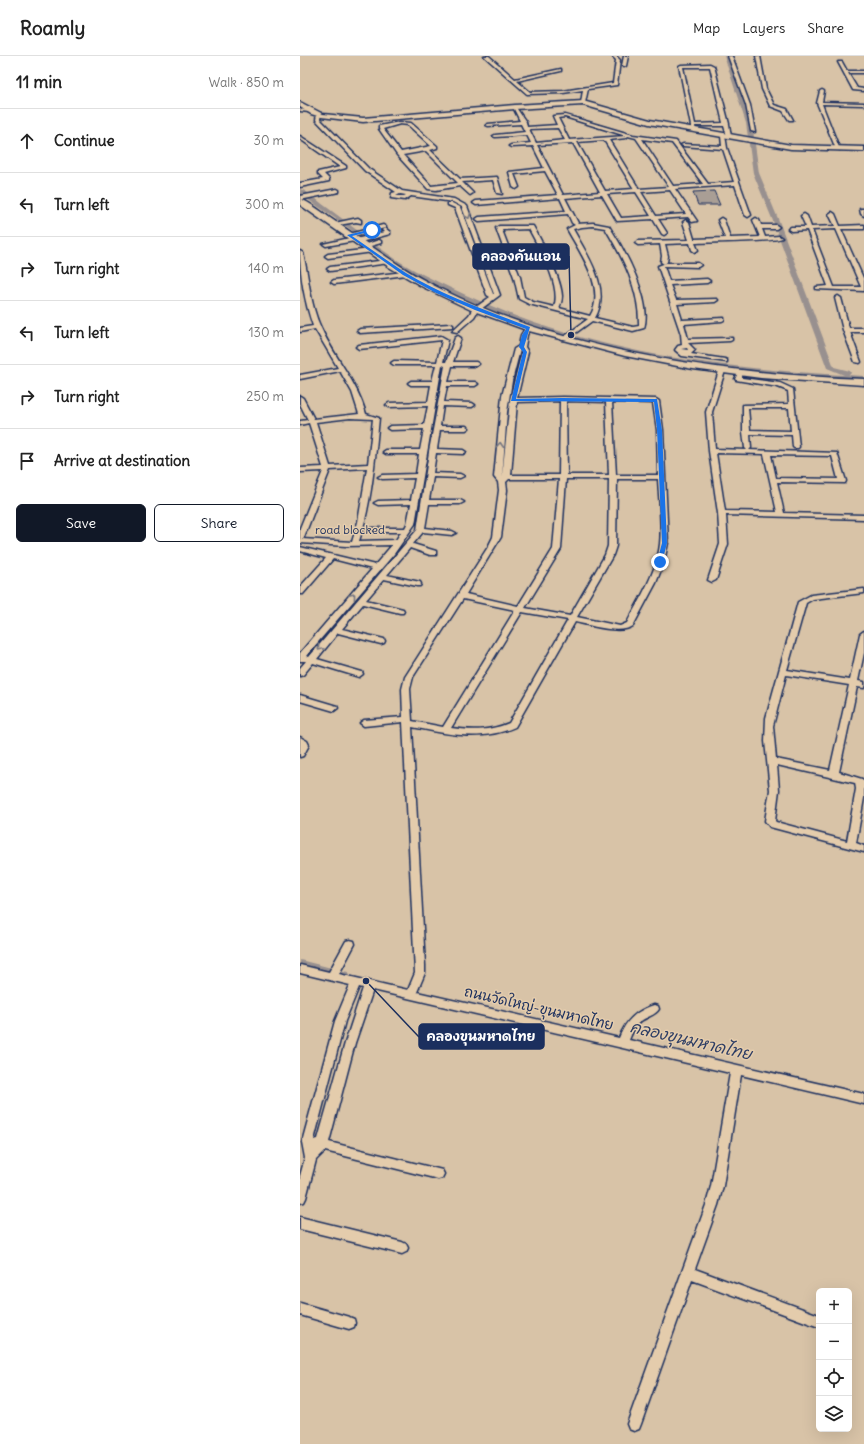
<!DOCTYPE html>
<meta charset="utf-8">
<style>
body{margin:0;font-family:Delius,"Playpen Sans Thai",sans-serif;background:#f6f6f6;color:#222}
.controls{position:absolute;right:12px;bottom:12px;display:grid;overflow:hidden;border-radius:6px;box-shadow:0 4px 16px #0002}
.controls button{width:36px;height:36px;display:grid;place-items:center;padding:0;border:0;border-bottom:1px solid #e0e0e0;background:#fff;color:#222;font:20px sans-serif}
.stop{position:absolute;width:12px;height:12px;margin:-9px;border:3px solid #1a73e8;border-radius:50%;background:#fff}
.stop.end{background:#1a73e8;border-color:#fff;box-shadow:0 1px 4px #0008}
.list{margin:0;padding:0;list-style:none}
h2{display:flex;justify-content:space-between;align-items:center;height:52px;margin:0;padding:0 16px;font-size:17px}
h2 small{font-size:13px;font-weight:400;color:#767676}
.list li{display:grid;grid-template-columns:26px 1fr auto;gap:12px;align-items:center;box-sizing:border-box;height:64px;padding:0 16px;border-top:1px solid #e0e0e0}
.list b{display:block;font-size:15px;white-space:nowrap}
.list em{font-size:13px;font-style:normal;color:#767676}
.actions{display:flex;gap:8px;padding:12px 16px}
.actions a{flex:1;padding:9px 0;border:1px solid #111827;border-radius:6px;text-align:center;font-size:14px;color:#111827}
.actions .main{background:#111827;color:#fff}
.icon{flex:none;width:22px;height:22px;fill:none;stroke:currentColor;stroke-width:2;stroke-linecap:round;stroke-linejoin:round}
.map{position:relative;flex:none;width:564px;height:1388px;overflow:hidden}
header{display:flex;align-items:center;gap:24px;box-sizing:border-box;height:56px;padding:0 20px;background:#fff;border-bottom:1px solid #e0e0e0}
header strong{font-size:19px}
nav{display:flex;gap:22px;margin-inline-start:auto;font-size:14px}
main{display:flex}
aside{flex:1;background:#fff}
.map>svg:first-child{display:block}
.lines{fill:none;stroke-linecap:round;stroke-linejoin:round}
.canal{fill:#98908f;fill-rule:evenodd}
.building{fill:#a99e95;stroke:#1b2f5e}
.street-casing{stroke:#1b2f5e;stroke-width:3}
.secondary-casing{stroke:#1b2f5e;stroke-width:3}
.street{fill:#e4ccac;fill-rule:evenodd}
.secondary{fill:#e4ccac;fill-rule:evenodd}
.oneway{stroke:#757681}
.route{fill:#1a73e8}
.labels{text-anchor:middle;stroke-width:3;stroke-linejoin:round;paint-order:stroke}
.street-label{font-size:12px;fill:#1b2f5e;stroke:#e4ccac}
.near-street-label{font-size:14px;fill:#1b2f5e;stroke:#e4ccac}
.near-water-label{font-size:16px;font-style:italic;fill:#2e3e65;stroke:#e4ccac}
.leader{fill:none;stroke:#1b2f5e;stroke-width:1.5}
.callout-dot{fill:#1b2f5e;stroke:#e4ccac;stroke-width:1.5}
.callout{fill:#1b2f5e;stroke:#1b2f5e;stroke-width:1.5}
.callout-label{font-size:13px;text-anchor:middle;font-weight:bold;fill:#fff}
</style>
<header>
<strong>Roamly</strong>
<nav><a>Map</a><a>Layers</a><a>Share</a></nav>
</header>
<main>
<aside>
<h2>11 min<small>Walk · 850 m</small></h2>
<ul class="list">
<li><svg class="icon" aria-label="ahead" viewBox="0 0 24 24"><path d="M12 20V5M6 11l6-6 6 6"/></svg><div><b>Continue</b></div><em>30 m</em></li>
<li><svg class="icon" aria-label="left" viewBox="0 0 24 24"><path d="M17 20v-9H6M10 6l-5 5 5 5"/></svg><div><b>Turn left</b></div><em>300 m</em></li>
<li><svg class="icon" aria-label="right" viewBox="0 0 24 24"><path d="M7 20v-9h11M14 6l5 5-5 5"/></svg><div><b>Turn right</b></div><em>140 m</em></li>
<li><svg class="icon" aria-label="left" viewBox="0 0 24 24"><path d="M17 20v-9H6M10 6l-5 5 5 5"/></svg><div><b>Turn left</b></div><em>130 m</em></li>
<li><svg class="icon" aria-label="right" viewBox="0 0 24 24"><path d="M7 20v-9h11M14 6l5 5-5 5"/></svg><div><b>Turn right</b></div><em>250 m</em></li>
<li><svg class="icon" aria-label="arrive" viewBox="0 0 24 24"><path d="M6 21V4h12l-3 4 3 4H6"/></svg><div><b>Arrive at destination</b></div></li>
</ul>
<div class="actions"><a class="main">Save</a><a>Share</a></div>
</aside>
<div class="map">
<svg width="564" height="1388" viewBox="0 0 564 1388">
<rect width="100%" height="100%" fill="#d8c3a7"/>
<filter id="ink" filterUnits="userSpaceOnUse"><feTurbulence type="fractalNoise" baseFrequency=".025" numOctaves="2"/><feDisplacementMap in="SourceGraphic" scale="8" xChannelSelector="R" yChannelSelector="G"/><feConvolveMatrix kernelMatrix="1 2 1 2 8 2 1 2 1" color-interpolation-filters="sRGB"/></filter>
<g filter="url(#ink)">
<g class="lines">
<g class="canal">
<path d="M424,0H430L452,67L459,117L479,165L534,311L550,315L551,317L549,319L564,320V324C407,316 248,294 109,216C87,205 69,188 50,173C34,161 17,150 0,138V133C9,136 17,144 25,150C55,171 83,198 116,215C149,232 183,247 218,261C321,300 435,313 544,319L527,312L473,165L453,117L446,67Z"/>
<polygon points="0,904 43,915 48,916 49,920 48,924 43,925 0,914"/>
</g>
</g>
<polygon class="building" points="414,135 420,149 398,149 393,136"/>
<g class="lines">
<g class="street-casing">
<g id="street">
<polygon points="184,0 189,0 215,23 261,13 261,15 217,25 230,36 263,35 313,27 316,4 312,0 316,0 320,4 317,29 288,33 285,47 283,48 281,47 283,34 263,37 227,38"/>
<polygon points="324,0 328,0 326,10 324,11 322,10"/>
<polygon points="428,0 432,0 450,49 455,76 451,75 446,49"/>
<polygon points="456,0 460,0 466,33 474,49 487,53 493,64 489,64 483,55 470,50 462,33"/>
<polygon points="538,6 542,6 547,15 564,15 564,17 548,17 557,32 564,33 564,35 553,34"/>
<path d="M410,8L414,10L429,68L431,81L427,80L424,70H395L396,76L392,75L379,10L381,9ZM383,11H410L423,67L395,68Z"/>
<polygon points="522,34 524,35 522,46 564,47 564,49 522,48 540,94 536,93 517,47 520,35"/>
<path d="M215,50L226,66L227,71L257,69L253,60L265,59L333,79L376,85L408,128L434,126L423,93L383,90L381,89L383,88L422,90L421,80L425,79L427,92L451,159L448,161L445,159L435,129L375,133L397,165L392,166L388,161L358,163L367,177L364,179L362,178L353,163L317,165L302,139L265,142L278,167L277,168L293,167L309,170C324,193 353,245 344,272L333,275L292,265L266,284H262L261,283L288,263L229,248L219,243L214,221L196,172L199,170H233C242,186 261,222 262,240C262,244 261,248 259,252L290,260C307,233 280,197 267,173L275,169L272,167L268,158L179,165L176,163L179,161L266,155L260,142L176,149L173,147L176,145L258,139L245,115L214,118L219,131L216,133L213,131L209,116L244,112L233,90L211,91L209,90L211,89L231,87L227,79L195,81L193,80L195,79L225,76L221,68L188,70L186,69L188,68L220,65L213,51ZM265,61L326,80L269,84L258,62ZM258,72L265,84L236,87L229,73ZM328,80L336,82L369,131L339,133L309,84L326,82ZM342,83L372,87L403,128L373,130ZM304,84L334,133L305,135L277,86ZM273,87L300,136L263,139L237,89ZM370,134L386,158L356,160L341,136ZM336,136L351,160L321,162L307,138ZM293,170L305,172C323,202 340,234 339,270L333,271L295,262C312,233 287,199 273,173L282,171ZM229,173C239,192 262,230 254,251L233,246L224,241L220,221L202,174Z"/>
<polygon points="0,53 12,55 10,56 0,55"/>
<path d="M17,57H21L20,63L69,113L102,135L154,143L167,150L200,239L177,256L174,261L157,276L152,275L169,259L172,254L190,241L187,239L155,152L148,149V147H152L160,151L193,238H194L162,151L153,146L111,140L105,144L91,142L92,137L96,136L65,115L16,64ZM100,138L106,139L104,140H96Z"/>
<path d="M100,66L111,67L137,90V92L130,94L160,123L197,121L202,138L197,137L193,124L162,126L173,137L170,139L160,130L136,134L128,133L97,99L79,73V70ZM100,68L108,69L131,90L101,96L83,73ZM126,95L158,127L131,130L103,99Z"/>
<polygon points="0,80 46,110 46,112 24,118 29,123 29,125 0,131 0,127 23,123 18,118 18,116 40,111 0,83"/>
<polygon points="37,133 39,134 39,136 0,144 0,140"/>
<polygon points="560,153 564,153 564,160 561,158"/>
<path d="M532,156L535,158L540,170L564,169V173H541L564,224V235L516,233V231L528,230L507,174L491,175L488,173L491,171H506L501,160L504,158L507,160L511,171L535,170L529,158ZM536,173L561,231H534L512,174Z"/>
<polygon points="58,162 61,164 61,167 56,166 33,170 30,168"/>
<path d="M421,162L424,164L430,182L460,181L453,164L456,162L459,164L461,169H476L479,171L476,173H462L465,181L479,180L482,182C475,186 409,186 395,187L398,194L395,196L392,194L390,187L365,188L368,200L367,206L364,208L361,206L362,200L360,188L338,189L335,187L338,185L389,184L383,166L386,164L389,166L394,183L425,182L418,164Z"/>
<polygon points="83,169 86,171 85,172 49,181 46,179"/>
<polygon points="85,172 90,176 90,178 57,187 55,185 26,190 23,188 54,181 56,183 84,176 82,174"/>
<polygon points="79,184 81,185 81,187 64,192 61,190"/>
<polygon points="71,193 74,195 73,196 28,202 25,200 28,198"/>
<path d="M0,195L3,197C9,222 10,249 21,272C35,303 57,325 66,358L79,362C75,403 72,446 59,485L96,484L101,476H70L66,474L70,472H105L107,468L111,448L78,449L74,447L78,445L111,444L115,422L82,423L78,421L82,419L116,418L119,398H86L83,396L86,394H120L124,373L90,374L87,372L90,370L124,369L128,350L89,351L86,349L89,347L128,346L131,329H111L108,327L111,325H132L136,309H94L91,307L94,305L137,306L142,284L59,293L56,291L59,289L141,280L148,284L143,306H146L155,282L158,280L161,282L153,306H176L179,308L176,310H152L148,326H175L178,328L175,330H147L144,346L172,347L175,349L172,351L143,350L140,370H166L169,372L166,374H140L137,393L163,394L166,396L163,398L136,397L133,417L160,418L164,420L160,422L133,421L129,444H160L164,446L160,448H129L125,472L152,475L156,477L152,479L123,476L113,488L136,495V499H130L110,492L87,519L120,526L121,528L120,530H117L84,523L66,544L103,553L104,555L103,557H100L63,548L42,573L84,583L85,585L84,587L81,588L38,577L17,603L62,616L63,618L59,621L13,607L3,619L0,620V612L6,605H0V597L72,513L33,503L3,538H0V531L26,502L0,495V491L75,509L92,489L46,490L0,487V472L23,415L0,416V412L23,411L9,367L0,369V365L8,364L0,348V340L3,342L14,363L59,358L52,336L40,315L0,323V319L38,312L15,273L0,276V272L13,270C5,247 0,220 0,195ZM142,309L145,310L129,395V396L117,474L9,601L6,600L94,498L115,468ZM50,362L73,363L68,408L30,410L16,366ZM67,412L58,466L52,486L2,483L4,481L30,414Z"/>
<polygon points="87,204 89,205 89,207 30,215 27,213 30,211"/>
<path d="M366,207H398L401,209L398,211L364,210L369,225L407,223L410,225L407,227L370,229L376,244L417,243L418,244L415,246L377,248L382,264L424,262V264L422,265L384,268L388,283L432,282V284L430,285L388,287L395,294L391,298L425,303L427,304V306L382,300L375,294L378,290L382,289L381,278L358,210ZM387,292L388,294L381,293Z"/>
<polygon points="104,216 107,218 106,219 34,228 31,226 34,224"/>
<polygon points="538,240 541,242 549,272 564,272 564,276 550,276 561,306 560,307 555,306 543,274 535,242"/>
<polygon points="151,268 153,269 153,271 60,277 57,275 60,273"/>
<path d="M226,271L231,272L227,279L225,291L228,296L217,342L263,341L356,343L359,345L363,374L368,487L364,506L356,527L333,570C320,579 290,569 275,566L215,671C181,686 147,678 112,671L125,909V917L117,936L319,982C326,964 336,955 354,949L358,950L359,953C356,959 346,961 341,965C334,970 332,977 329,984L564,1038V1048L441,1019L423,1130L418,1149L395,1213L519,1259V1271L392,1224L341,1368L339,1373L334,1375L329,1373L327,1368L406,1149L411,1130L430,1017L73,934L55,987L29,1086L138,1113L142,1114L144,1118L142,1122L138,1123L25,1095L16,1104L6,1142L4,1146L0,1147V1120L5,1102L2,1086L35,965L50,929L0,917V909L29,916L46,885L50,884L54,885L55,888L39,918L108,934L115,917L103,666L64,670L60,667L64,664L103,661L102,633L105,621L188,491L193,481L199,434L198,426L194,421L202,340L214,293L219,290L221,279ZM220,294L222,296L210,344L202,422L207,356L212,325ZM260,345L259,419H211L217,346ZM266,345L306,346L309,419H267ZM312,346L353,347L357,374L358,419H316ZM209,423H259L253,493L218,550L166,538L201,481L207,434L206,426ZM266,423H309L308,490L305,499L270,560L225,552L261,493ZM317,423H358C359,442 362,470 360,488C357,516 340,542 327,567L320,570L277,561L313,499L316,490ZM163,543L215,554L143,671L112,665L110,633L113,621ZM222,556L268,564L209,667C190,675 172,675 151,672ZM59,931L63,932L45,987L18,1083L14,1084L45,965Z"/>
<path d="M422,313L425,315L412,356L415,393L447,394L445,392L443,376V349L489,348L488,335L478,331L436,324L435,323L438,317H442V322L480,327L493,333L499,391L498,392H494L493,391L492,379L450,378L451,392L449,394L537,397L546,425L545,427L477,426L484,457L564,459V463L426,459L428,488L416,524L412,526L408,524L420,488L418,457L409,395L406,356L419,315ZM448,352H489L491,375L450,374ZM416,397L464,398L477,456L425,455ZM471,399L532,400L538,423L476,422Z"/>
<path d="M564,533V537L513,543L506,547L487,614L550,624L560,578L564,575V597L558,625L564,626V632L557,631L539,716L562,723L564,725V742L556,787L564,790V796L470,771L465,765L470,734L465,685L466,662L498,546L511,539ZM486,619L549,629L530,714L476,703L473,670ZM477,709L555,727L556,733L547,785L476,766L475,765L479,734Z"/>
<polygon points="0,639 37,650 38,652 34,655 0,645"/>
<polygon points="0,681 7,685 9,689 3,700 0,701"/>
<polygon points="0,1161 102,1186 106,1188 108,1192 106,1196 102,1198 0,1173"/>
<polygon points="0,1247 49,1261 54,1263 55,1267 54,1271 49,1273 0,1259"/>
</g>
</g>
<g class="secondary-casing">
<g id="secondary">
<polygon points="283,45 350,64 491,89 564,91 564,95 491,93 349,68 283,49 215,53 63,66 21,61 11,58 0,51 0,46 23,58 63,62 215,49"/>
<path d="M0,143C10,146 24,158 33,164C69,188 103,215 143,234C268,296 425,318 564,323V329L461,322L393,313L325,300L229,275L171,254L123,231L89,211L3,151L0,149Z"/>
</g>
</g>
<use href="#street" class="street"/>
<use href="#secondary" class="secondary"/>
</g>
<defs><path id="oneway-chevron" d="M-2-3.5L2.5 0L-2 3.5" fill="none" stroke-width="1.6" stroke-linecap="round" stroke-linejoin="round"/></defs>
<g class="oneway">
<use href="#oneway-chevron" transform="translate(168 160) rotate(70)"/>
<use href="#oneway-chevron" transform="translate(200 389) rotate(-86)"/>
<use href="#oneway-chevron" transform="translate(53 540) rotate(-50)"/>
<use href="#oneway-chevron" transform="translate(20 592) rotate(131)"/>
</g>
</g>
<path class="route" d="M72,173L73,175L52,180C70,192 87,205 106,217C144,240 188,255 230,271L224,291L227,296L216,343L262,342L357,343L362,374L367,487L362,507L357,506L362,487L357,374L354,346L211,345L223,296L219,291L222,279L226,273L175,254L136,237L103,219L47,179Z"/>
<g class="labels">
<g class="street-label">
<text x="50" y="478">road blocked</text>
</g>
<g class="near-street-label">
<text transform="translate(239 952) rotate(13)" y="5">ถนนวัดใหญ่-ขุนมหาดไทย</text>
</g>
<g class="near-water-label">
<text transform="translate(391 984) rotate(13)" y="6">คลองขุนมหาดไทย</text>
</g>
</g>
<path class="leader" d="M271 279L269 200M66 925L119 981"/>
<g class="callout-dot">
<circle cx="271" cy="279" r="4"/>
<circle cx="66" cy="925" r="4"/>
</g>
<g class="callout">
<rect x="173" y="188" width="96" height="25" rx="4"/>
<rect x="119" y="968" width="125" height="25" rx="4"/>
</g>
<g class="callout-label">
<text x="221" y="205">คลองคันแอน</text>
<text x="181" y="985">คลองขุนมหาดไทย</text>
</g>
</svg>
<div class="controls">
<button>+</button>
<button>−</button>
<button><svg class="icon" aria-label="locate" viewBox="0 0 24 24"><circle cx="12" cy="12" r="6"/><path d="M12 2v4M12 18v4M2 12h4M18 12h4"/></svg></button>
<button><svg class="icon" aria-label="layers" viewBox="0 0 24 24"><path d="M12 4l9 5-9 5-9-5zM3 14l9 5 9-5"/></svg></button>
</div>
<div class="stop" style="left:72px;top:174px"></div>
<div class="stop end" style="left:360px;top:506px"></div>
</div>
</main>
